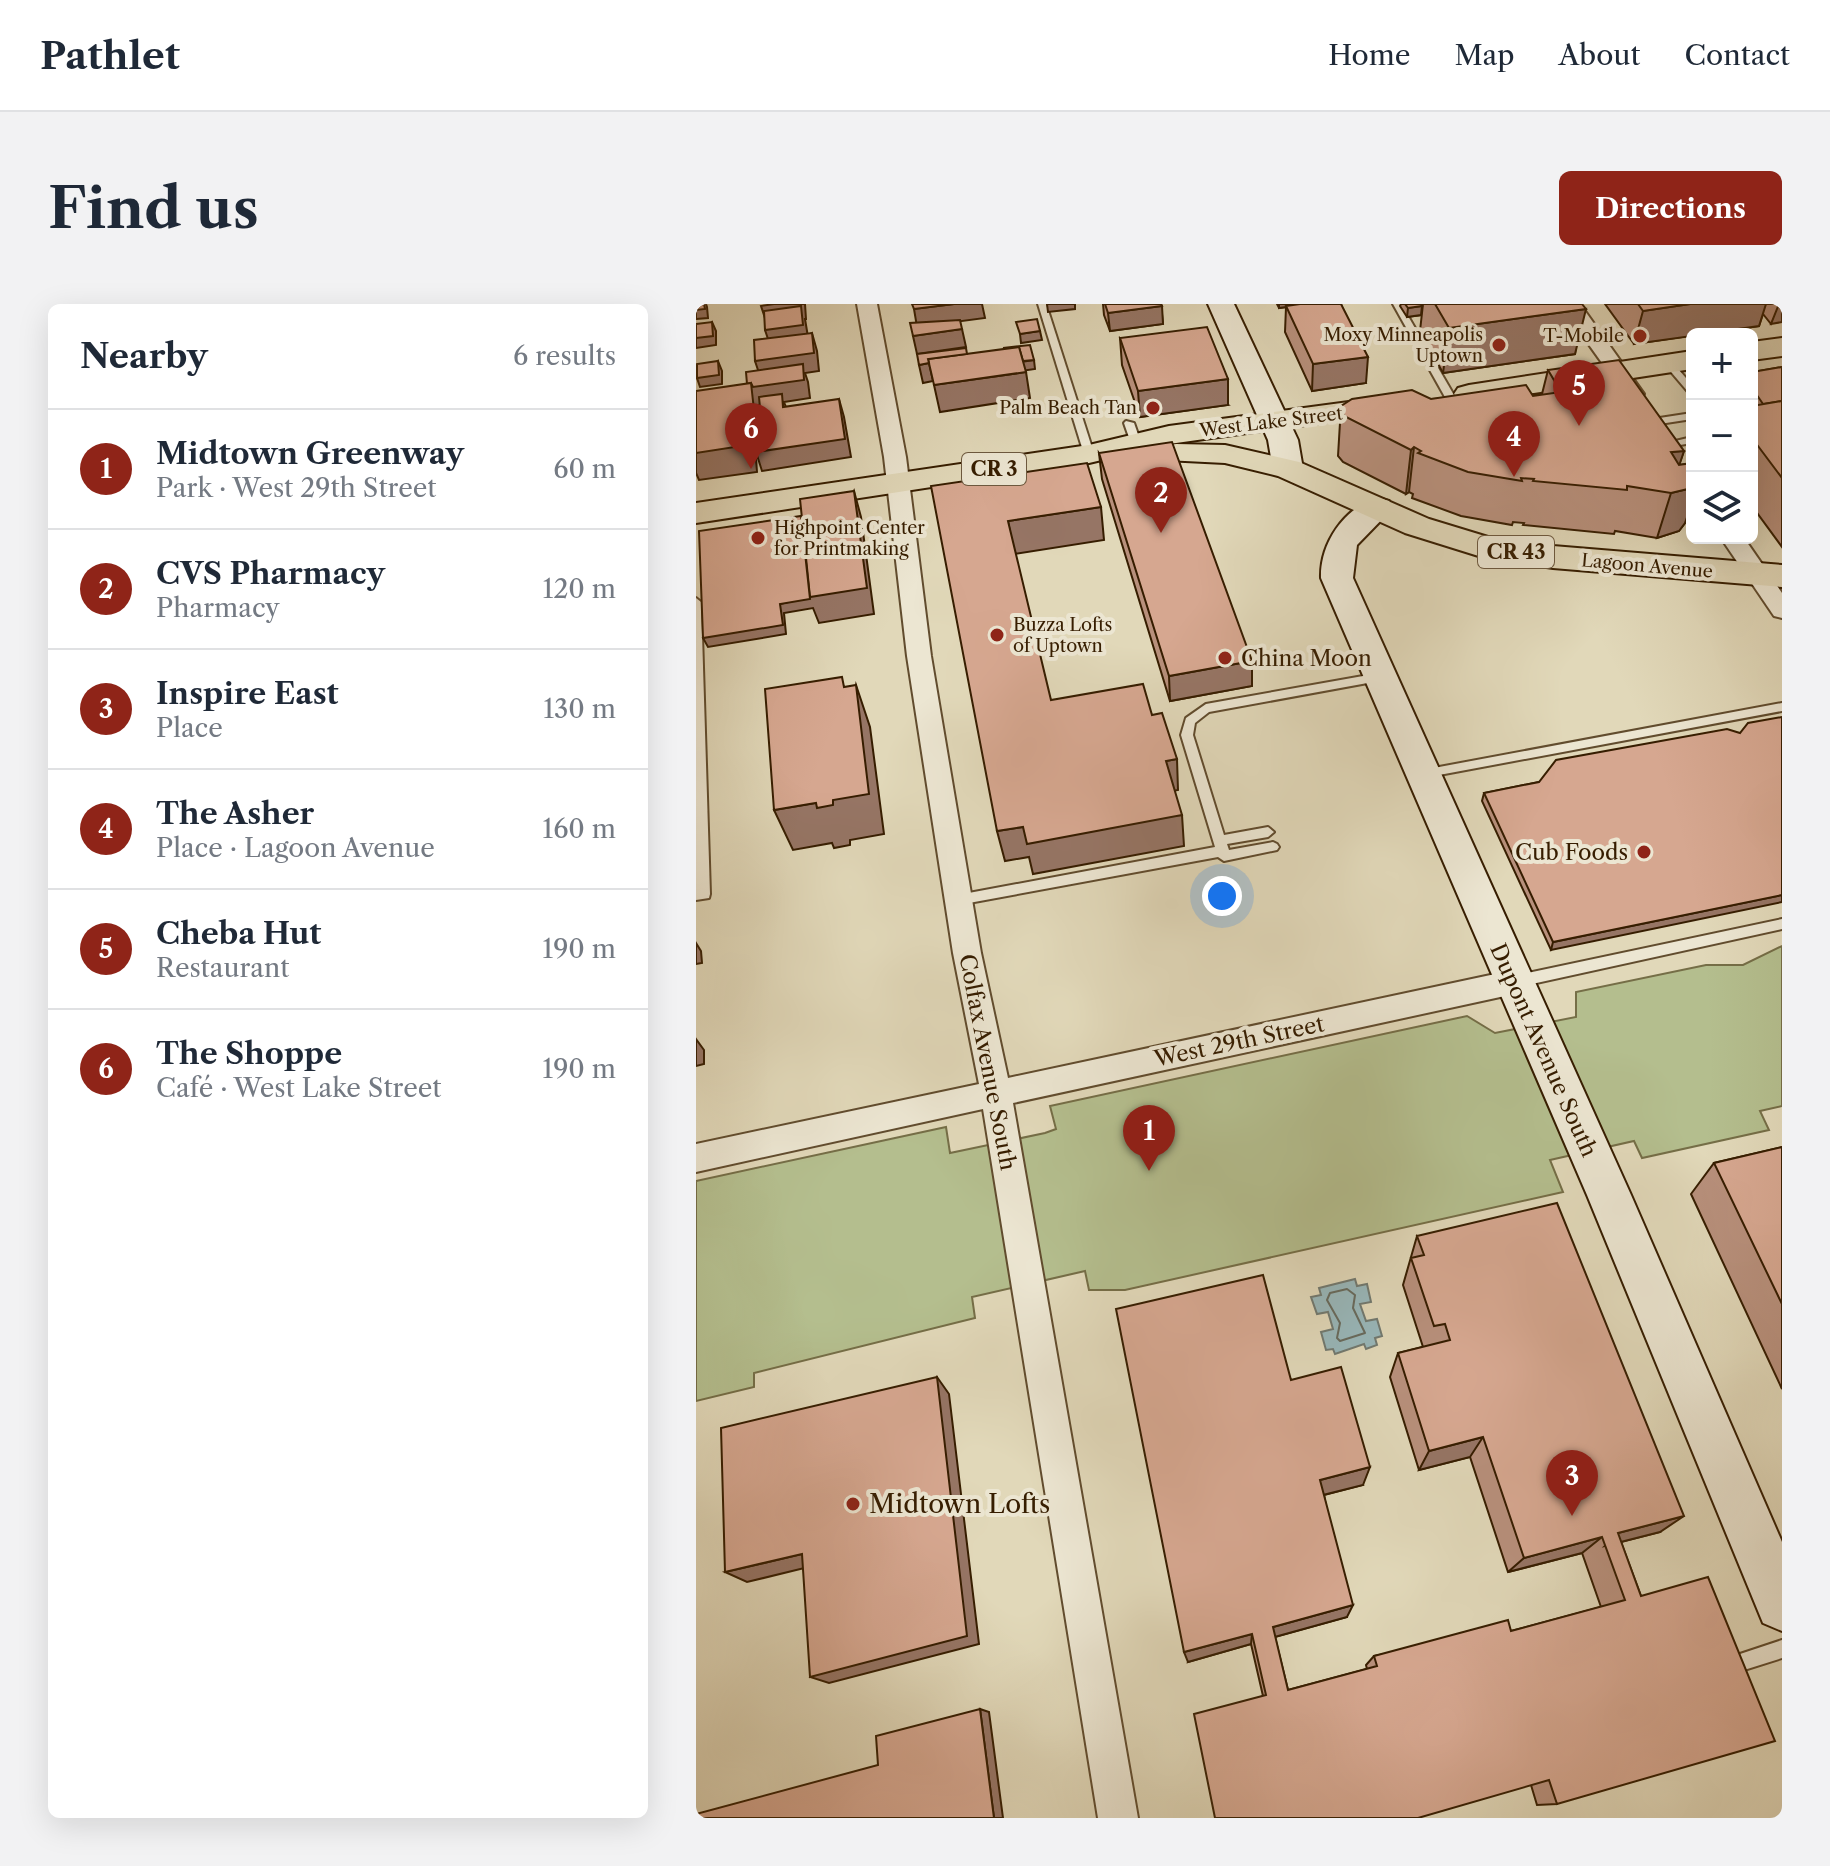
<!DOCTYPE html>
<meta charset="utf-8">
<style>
body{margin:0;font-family:"Libre Caslon Text",serif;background:#f2f2f3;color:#1f2937}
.controls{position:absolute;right:24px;top:24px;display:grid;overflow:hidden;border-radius:12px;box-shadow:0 8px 32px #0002}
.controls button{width:72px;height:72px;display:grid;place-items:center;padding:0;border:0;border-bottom:2px solid #e0e1e3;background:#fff;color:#1f2937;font:40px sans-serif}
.you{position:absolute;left:526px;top:592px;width:28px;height:28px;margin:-20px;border:6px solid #fff;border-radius:50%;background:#1a73e8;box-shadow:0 0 0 12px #1a73e833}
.badge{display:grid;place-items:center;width:52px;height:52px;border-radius:50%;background:#8f2418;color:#fff;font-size:26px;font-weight:700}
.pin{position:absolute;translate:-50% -66px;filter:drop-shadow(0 2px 4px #0008)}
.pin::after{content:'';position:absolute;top:42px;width:28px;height:24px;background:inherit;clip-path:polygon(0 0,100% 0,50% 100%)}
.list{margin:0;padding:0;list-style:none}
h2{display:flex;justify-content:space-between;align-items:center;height:104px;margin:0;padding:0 32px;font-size:34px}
h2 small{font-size:26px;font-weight:400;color:#747a83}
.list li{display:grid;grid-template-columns:52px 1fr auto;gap:24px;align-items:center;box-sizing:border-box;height:120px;padding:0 32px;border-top:2px solid #e0e1e3}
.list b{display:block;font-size:30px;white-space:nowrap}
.list p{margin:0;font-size:26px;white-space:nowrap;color:#747a83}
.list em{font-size:26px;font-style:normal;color:#747a83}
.icon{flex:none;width:44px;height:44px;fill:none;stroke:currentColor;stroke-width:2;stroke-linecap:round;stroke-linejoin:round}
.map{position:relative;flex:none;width:1086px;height:1514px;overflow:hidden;border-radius:12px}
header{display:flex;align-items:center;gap:48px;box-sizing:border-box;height:112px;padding:0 40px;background:#fff;border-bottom:2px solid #e0e1e3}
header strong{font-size:38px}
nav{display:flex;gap:44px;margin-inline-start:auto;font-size:28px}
.intro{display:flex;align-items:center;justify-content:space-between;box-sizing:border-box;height:192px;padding:0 48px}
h1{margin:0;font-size:56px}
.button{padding:20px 36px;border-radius:12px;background:#8f2418;color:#fff;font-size:28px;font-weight:700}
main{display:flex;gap:48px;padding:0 48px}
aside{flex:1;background:#fff;border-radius:12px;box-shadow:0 8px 32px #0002}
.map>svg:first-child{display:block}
.green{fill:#b4be8e;stroke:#756e47;stroke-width:2}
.water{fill:#98b7ba;stroke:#717970;stroke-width:2}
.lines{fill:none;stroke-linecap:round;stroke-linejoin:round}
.shore{stroke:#676a5d;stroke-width:2}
.lane-casing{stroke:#614c2e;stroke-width:4}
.street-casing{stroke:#614c2e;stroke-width:4}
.secondary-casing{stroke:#361d00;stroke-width:4}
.primary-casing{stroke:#361d00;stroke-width:4}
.lane{fill:#ece6d2;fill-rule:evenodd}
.street{fill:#ece6d2;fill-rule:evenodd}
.secondary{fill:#ece6d2;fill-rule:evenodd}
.primary{fill:#e1d8b9;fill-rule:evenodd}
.wall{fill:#b8907c;stroke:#361d00;stroke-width:2}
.shaded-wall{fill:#967565;stroke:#361d00;stroke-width:2}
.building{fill:#d6a790;stroke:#361d00;stroke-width:2}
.poi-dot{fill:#8f2418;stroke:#ece6d2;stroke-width:3}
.labels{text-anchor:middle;stroke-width:8;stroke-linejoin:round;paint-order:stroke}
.far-poi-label{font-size:18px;fill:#361d00;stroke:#ece6d2;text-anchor:end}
.far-street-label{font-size:18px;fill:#361d00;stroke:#ece6d2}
.shield{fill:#ece6d2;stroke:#6d593f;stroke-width:2}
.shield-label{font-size:20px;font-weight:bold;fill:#361d00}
.poi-label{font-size:22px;fill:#361d00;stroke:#ece6d2;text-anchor:start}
.street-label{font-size:22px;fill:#361d00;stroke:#ece6d2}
.near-poi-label{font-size:26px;fill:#361d00;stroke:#ece6d2;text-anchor:start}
</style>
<header>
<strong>Pathlet</strong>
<nav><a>Home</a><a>Map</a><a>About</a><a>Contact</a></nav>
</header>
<div class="intro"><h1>Find us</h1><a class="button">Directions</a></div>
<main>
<aside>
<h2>Nearby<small>6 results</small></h2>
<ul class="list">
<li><span class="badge">1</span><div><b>Midtown Greenway</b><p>Park · West 29th Street</p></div><em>60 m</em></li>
<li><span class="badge">2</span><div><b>CVS Pharmacy</b><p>Pharmacy</p></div><em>120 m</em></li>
<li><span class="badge">3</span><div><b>Inspire East</b><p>Place</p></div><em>130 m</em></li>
<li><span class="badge">4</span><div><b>The Asher</b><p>Place · Lagoon Avenue</p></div><em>160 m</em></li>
<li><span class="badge">5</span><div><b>Cheba Hut</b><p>Restaurant</p></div><em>190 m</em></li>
<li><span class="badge">6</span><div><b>The Shoppe</b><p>Café · West Lake Street</p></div><em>190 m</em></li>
</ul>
</aside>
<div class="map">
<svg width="1086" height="1514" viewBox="0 0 1086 1514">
<rect width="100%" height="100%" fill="#e1d8b9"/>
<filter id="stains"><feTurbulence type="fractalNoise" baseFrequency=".0025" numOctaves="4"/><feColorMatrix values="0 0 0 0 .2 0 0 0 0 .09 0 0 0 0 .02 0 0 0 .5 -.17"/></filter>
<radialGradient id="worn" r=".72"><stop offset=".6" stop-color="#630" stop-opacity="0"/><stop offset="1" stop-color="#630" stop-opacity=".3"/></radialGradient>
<polygon class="green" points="1086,642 1086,802 1064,807 1073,826 946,854 938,837 854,856 867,888 429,986 393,986 389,967 276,993 279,1014 58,1069 58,1083 0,1097 0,877 250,823 254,849 349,829 360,825 354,802 771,712 799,729 880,713 880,688 1010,661 1047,661"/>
<polygon class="water" points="659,975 661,982 671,980 675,998 664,1000 670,1017 681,1015 686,1032 679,1034 681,1041 670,1045 668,1040 639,1050 637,1045 630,1046 625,1028 637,1025 632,1008 621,1010 615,993 625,991 623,984"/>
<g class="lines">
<polygon class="shore" points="651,985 659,991 657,1004 669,1029 644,1037 641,1034 644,1019 631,996 634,989"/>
<g class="lane-casing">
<g id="lane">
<polygon points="342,0 350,0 398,150 397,152 388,150"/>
<polygon points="697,0 705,0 759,93 757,95 749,93"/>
<polygon points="970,58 976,58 996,81 996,90 993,89 970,62"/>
<polygon points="996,109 996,115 957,121 952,118 957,115"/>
<polygon points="430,117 438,119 445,139 443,141 435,139 428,119"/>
<polygon points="996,133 996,139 972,143 967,140"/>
<polygon points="0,294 5,298 14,590 13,594 0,596"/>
<polygon points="684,369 690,373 688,376 513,408 499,419 497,431 528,531 572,523 578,528 572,533 531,540 533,546 577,538 581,540 583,543 581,546 528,557 522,553 262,601 257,600 256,596 262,591 519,543 485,431 490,414 510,400"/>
<polygon points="1086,399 1086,407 727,474 721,470 727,466"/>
<polygon points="1086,615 1086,625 818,684 813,682 811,678 813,674 818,672"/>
<polygon points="1086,1336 1086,1354 1029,1372 1023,1369 1020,1363 1023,1357"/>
</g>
</g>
<g class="street-casing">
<g id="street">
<polygon points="161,0 181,0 210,153 235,352 285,649 312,774 818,666 828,670 832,678 828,686 818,690 317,799 442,1514 402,1514 287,805 0,868 0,840 283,780 257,649 211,352 188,153"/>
<polygon points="864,0 884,0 948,90 945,94 931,94"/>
<polygon points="1025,234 1048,234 1086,289 1086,314 1078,312"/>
</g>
</g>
<g class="secondary-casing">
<g id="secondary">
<polygon points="512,0 538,0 602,136 607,165 603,171 592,174 581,171 577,165 572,136"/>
<path d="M682,194L693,197L697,204L661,241L657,274L935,891L1086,1238V1327L1067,1319L891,891L625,274C624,240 648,203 682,194Z"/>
</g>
</g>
<g class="primary-casing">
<g id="primary">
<polygon points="1086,34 1086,52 1056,56 1056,38"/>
<polygon points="996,47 996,65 773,99 762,96 758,90 762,84 773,81"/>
<polygon points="705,91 716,94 720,100 716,106 473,140 393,159 0,219 0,199 393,141 473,122"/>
<polygon points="480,140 529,141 603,158 733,215 792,233 857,242 1086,261 1086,283 857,264 789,254 709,229 582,172 529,159 469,156 464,149 469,142"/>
</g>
</g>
<use href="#lane" class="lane"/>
<use href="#street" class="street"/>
<use href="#secondary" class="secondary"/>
<use href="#primary" class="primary"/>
</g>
<g class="wall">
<polygon points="406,0 465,0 467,20 414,27 408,11 407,0"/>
<polygon points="581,0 645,0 670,79 616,87 589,28 590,3 583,4"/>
<polygon points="705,0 725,0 726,2 725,11 711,13 704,2"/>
<polygon points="727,0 886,0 879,50 747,69 724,27"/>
<polygon points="909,0 1086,0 1075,20 1067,10 1063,22 938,40"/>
<polygon points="424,34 532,101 444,113 426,61"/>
<polygon points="1086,63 1086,243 1056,202 1056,102 1058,101 1056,98 1056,68"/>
<polygon points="852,66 988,147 983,161 996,159 996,199 989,219 983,227 961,234 919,227 918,230 827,221 828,219 817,218 816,221 765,212 716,194 717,190 713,188 710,190 647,158 642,152 645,102 735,95 846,90"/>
<polygon points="403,149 556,357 556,382 474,397 406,175"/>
<polygon points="1044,429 855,646 786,497 788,489 843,478"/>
<polygon points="1086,843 1086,1085 995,890 1018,859"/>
<polygon points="721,932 964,1228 925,1238 945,1292 861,1500 841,1501 835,1481 567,1392 555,1340 492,1358 595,1076 667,1181 628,1191 651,1313 579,1333 592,1386 671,1365 670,1361 678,1352 815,1327 905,1303 886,1249 812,1268 774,1153 723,1166 694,1073 702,1049 727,1043 707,981"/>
</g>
<g class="shaded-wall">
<polygon points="8,0 10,0 11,3 12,14 0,15 0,6"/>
<polygon points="78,0 109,0 110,15 109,15 113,39 75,44 69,26 71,20 65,2"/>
<polygon points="258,0 286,0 289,14 221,23 218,5"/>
<polygon points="351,0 379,0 379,5 352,8"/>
<polygon points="583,0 613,0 583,4"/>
<polygon points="994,0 1070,0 1063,22 1007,30 996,30 996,32 938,40 947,7"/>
<polygon points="1083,0 1086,0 1086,18 1075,20"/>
<polygon points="466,2 467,20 414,27 412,9"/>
<polygon points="726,2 725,11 711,13 712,4"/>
<polygon points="890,5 879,50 747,69 753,24"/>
<polygon points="16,18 20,27 20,41 0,44 0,34"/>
<polygon points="266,25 270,43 221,50 217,32"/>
<polygon points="344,27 346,36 325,39 324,30"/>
<polygon points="116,29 121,47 123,67 109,69 112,78 114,94 88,98 92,108 87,103 87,98 63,101 68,141 59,142 61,168 3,176 0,169 0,149 50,116 51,84 65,75 59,57"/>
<polygon points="672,53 670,79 616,87 617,60"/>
<polygon points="338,56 339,65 312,69 311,60"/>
<polygon points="22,57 26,67 26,80 4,83 1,74"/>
<polygon points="233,59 237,77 227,79 223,61"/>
<polygon points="330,68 334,94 244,108 238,81"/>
<polygon points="532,75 532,101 444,113 442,87"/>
<polygon points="143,95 148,113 155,153 66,167 60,148"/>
<polygon points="718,143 713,188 710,190 715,146"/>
<polygon points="988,147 974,189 975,148"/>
<polygon points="996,184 996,199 989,219 983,227 961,234 975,189"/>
<polygon points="158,187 165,213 178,310 123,319 117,304 88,309 90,330 12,343 7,334 84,300 114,293"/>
<polygon points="405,203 408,236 318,250 312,217"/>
<polygon points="556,357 556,382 474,397 473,372"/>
<polygon points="160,381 174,423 188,530 154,536 154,541 138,544 136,539 97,546 78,506 137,496"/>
<polygon points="481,455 482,486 472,488 470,457"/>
<polygon points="486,511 488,542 337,570 333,553 309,557 301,527 327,523"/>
<polygon points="1086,591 1086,598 855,646 857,638"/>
<polygon points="0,639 5,647 6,659 0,660"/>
<polygon points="0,735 8,746 8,760 0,762"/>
<polygon points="241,1073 253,1090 283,1340 133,1379 114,1373"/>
<polygon points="787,1133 774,1153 723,1166 733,1147"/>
<polygon points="674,1163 667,1181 619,1193 624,1176"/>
<polygon points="988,1212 964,1228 909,1242 922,1229"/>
<polygon points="906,1233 886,1249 812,1268 828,1254"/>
<polygon points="106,1250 125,1260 51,1278 29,1268"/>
<polygon points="657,1301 651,1313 575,1334 577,1323"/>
<polygon points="556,1330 555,1340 492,1358 488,1348"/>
<polygon points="284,1405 293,1408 307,1514 298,1514"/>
</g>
<g class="building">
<polygon points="0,0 8,0 9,5 0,6"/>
<polygon points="216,0 258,0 218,5"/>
<polygon points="409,0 465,0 466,2 412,9"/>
<polygon points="604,0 645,0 672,53 617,60 590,2"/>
<polygon points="709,0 725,0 726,2 712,4"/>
<polygon points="739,0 886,0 890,5 753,24"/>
<polygon points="942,0 994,0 947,7"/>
<polygon points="105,2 107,21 69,26 68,7"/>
<polygon points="341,15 344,27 324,30 320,18"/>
<polygon points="264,16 266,25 217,32 214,19"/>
<polygon points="16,18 17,32 0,34 0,20"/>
<polygon points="511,23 532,75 442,87 424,34"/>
<polygon points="116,29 118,49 59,57 58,36"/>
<polygon points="334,41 338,56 327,57 323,43 307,44"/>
<polygon points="323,43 330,68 238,81 232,55"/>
<polygon points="270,44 271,50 232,55 233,59 223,61 221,50"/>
<polygon points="923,56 988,147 975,148 983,161 996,159 996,184 975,189 931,182 931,186 837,177 838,175 825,174 826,177 772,168 722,149 725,147 718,143 715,146 650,113 645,108 645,102 656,95 716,86 735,95 830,81 837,92 865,88 852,66"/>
<polygon points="22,57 23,71 1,74 1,60"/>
<polygon points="107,60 108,76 57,83 55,79 51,80 50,68"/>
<polygon points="1086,63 1086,97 1067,100 1056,84 1056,68"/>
<polygon points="55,79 59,115 50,116 52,141 0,149 0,87"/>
<polygon points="86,90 87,103 143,95 149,135 60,148 58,126 66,125 63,93"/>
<polygon points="1086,97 1086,174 1056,134 1056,102"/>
<polygon points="476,138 556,357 473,372 403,149"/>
<polygon points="391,159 405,203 312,217 355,396 447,380 456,411 466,409 481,455 470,457 486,511 331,540 327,523 301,527 235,182"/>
<polygon points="158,187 171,284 114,293 104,195"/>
<polygon points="105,212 114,295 84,300 87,321 7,334 3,227"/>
<polygon points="146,373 148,383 160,381 173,490 137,496 137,501 121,504 120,499 78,506 69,385"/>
<polygon points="1086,413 1086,591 857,638 788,489 843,478 860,456 1031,425 1044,429 1052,419"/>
<polygon points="1086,843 1086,1000 1018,859"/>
<polygon points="861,899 988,1212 922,1229 945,1292 1012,1273 1079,1437 861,1500 853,1476 722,1514 519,1514 498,1410 570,1391 556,1330 488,1348 420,1005 567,971 595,1076 645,1063 674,1163 624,1176 657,1301 577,1323 592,1386 681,1362 678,1352 812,1316 815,1327 929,1296 906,1233 828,1254 787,1133 733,1147 702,1049 754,1036 749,1020 738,1022 715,954 728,951 721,932"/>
<polygon points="241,1073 271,1332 114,1373 106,1250 29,1268 25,1124"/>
<polygon points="284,1405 298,1514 0,1514 0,1510 182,1461 180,1432"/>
</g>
<g class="poi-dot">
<circle cx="944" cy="32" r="8"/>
<circle cx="803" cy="41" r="8"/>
<circle cx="457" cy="104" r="8"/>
<circle cx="62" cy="234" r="8"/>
<circle cx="301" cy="331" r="8"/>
<circle cx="529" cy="354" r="8"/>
<circle cx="948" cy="548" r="8"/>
<circle cx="157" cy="1200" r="8"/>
</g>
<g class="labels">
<g class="far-poi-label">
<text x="787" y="37">Moxy Minneapolis<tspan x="787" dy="21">Uptown</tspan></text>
<text x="928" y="38">T-Mobile</text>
<text x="441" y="110">Palm Beach Tan</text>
<text x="78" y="230" text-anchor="start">Highpoint Center<tspan x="78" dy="21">for Printmaking</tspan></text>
<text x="317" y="327" text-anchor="start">Buzza Lofts<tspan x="317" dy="21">of Uptown</tspan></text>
</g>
<g class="far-street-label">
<text transform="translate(575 118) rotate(-7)" y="6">West Lake Street</text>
<text transform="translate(951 262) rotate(5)" y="6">Lagoon Avenue</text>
</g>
<g class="shield">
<rect x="266" y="149" width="64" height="32" rx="6"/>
<rect x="782" y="232" width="76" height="32" rx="6"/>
</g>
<g class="shield-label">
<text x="298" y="172">CR 3</text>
<text x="820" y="255">CR 43</text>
</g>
<g class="poi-label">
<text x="545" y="362">China Moon</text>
<text x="932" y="556" text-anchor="end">Cub Foods</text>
</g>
<g class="street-label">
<text transform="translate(543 737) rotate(-12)" y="8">West 29th Street</text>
<text transform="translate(848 746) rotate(66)" y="8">Dupont Avenue South</text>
<text transform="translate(292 758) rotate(79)" y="8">Colfax Avenue South</text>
</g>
<g class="near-poi-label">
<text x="173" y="1209">Midtown Lofts</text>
</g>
</g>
<rect width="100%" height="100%" filter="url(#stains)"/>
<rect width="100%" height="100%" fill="url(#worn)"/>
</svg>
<div class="controls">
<button>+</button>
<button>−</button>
<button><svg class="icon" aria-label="layers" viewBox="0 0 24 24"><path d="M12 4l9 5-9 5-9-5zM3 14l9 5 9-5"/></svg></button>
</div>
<div class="you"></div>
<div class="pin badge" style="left:453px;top:867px">1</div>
<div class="pin badge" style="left:465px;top:229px">2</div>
<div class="pin badge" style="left:876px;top:1212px">3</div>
<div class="pin badge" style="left:818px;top:173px">4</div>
<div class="pin badge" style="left:883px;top:122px">5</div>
<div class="pin badge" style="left:55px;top:165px">6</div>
</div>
</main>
